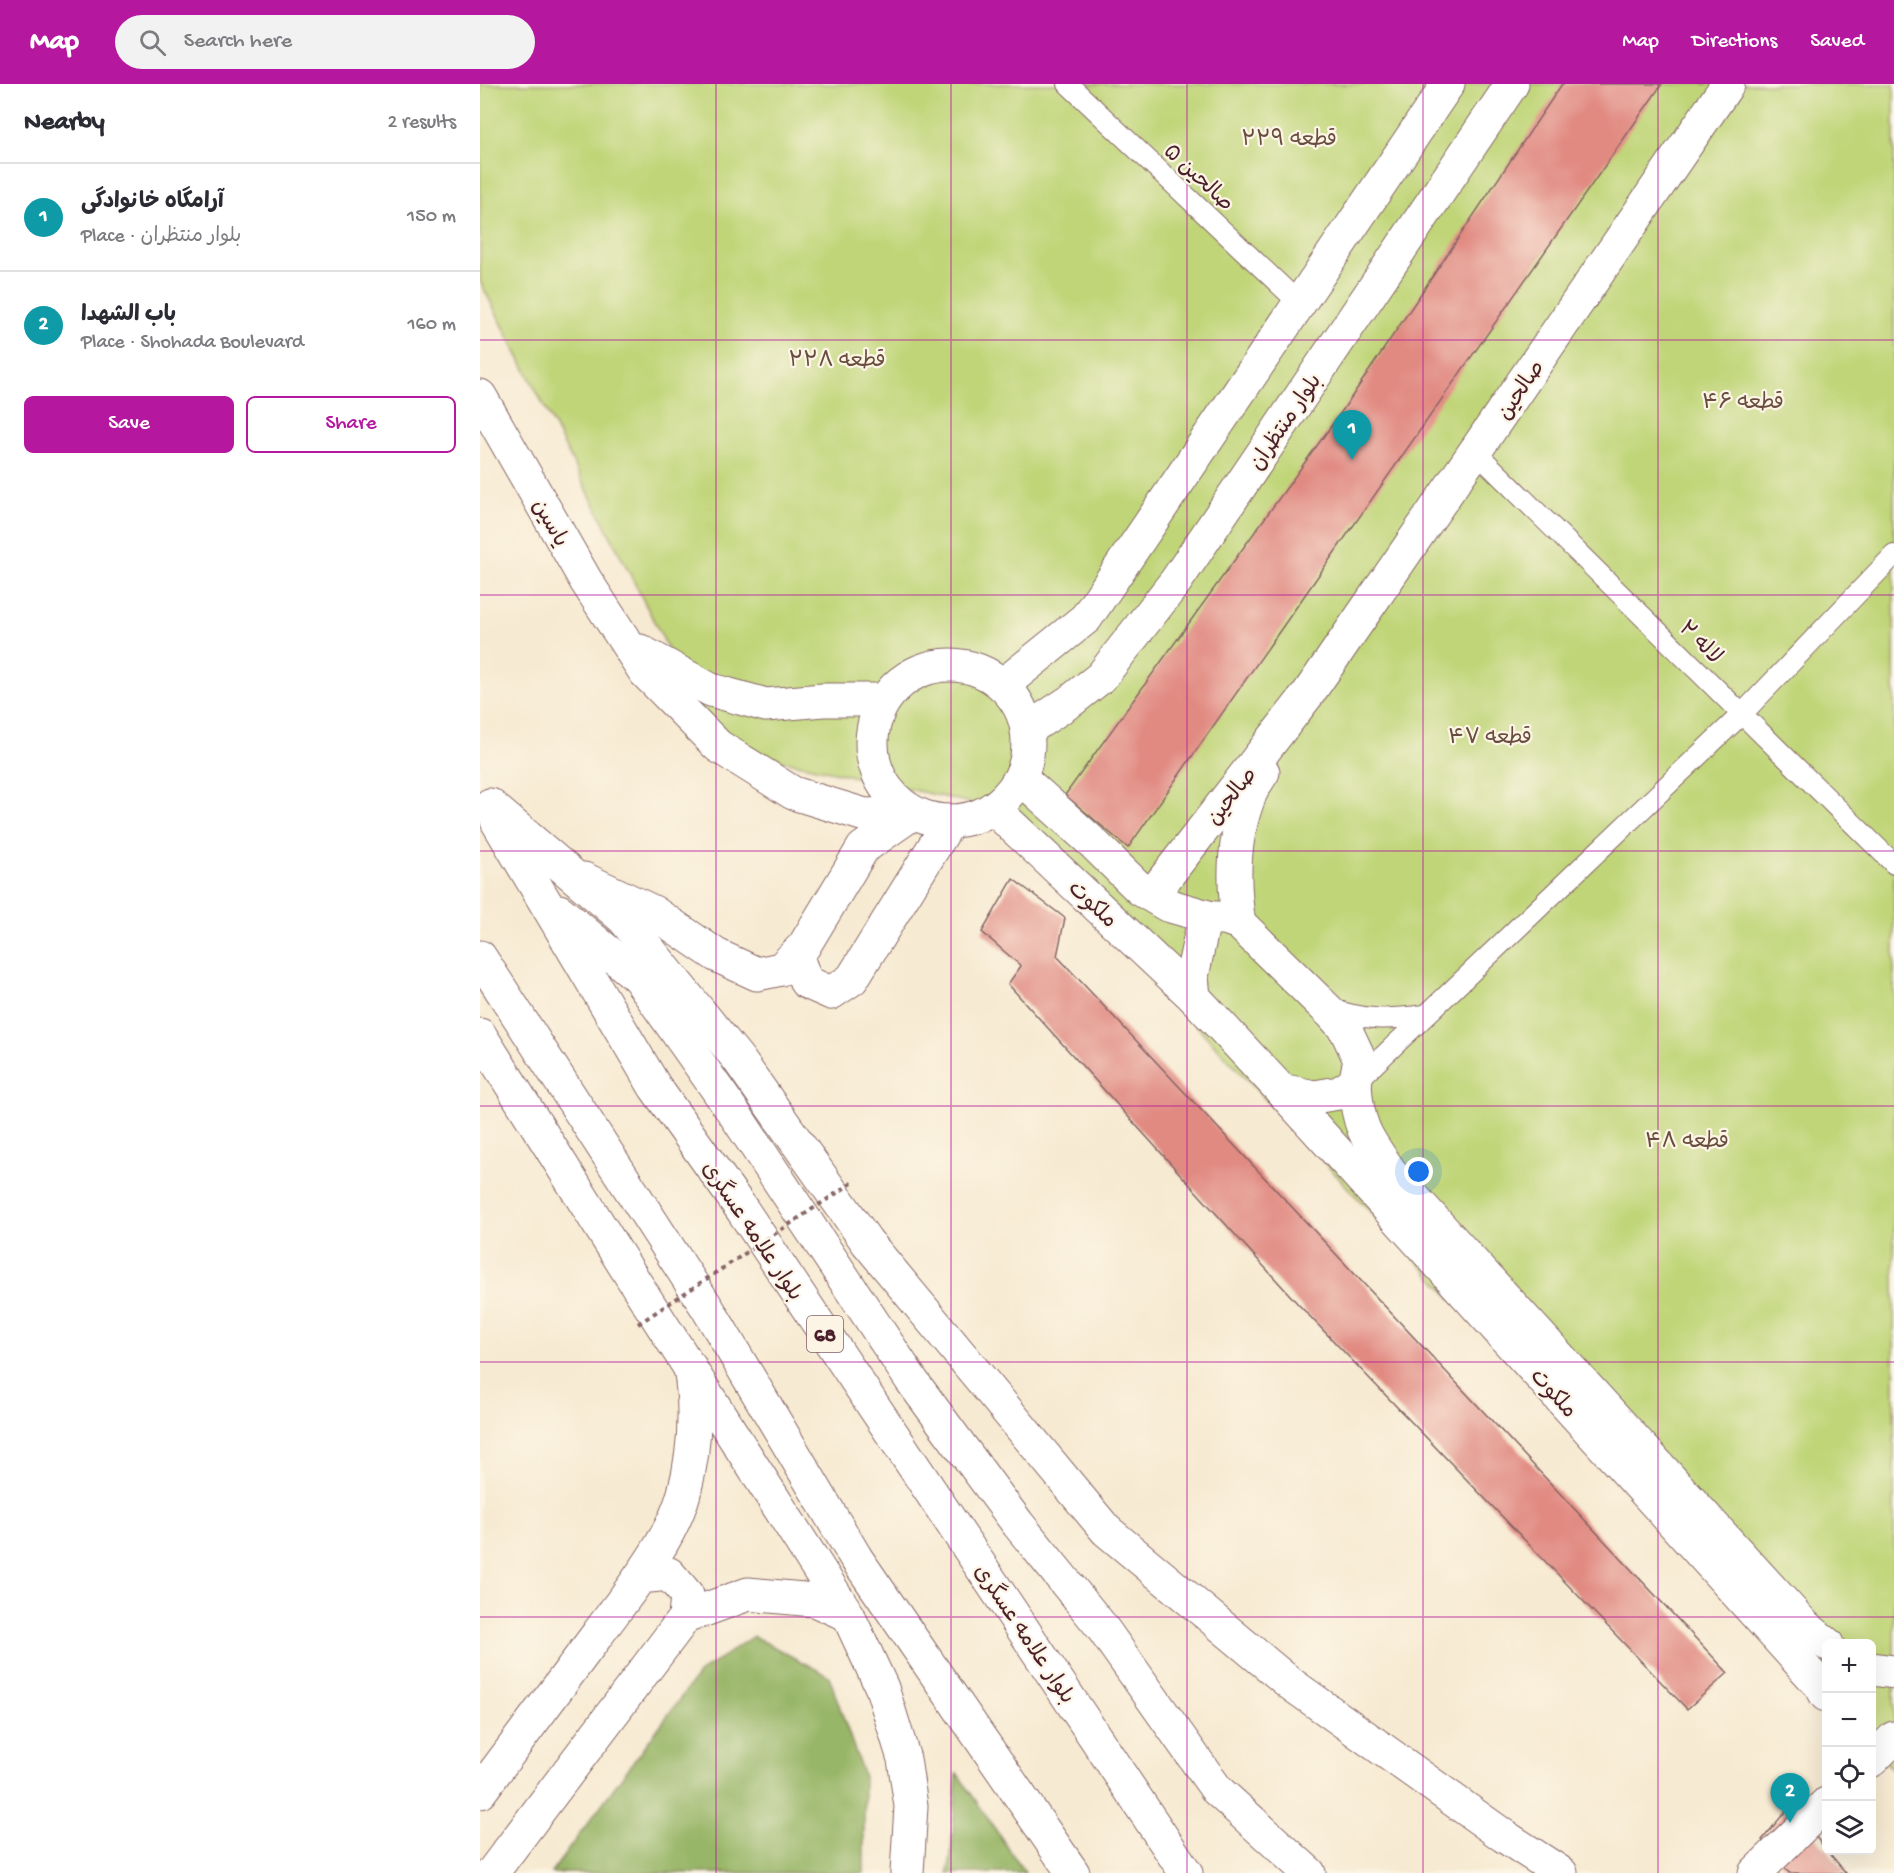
<!DOCTYPE html>
<meta charset="utf-8">
<style>
body{margin:0;font-family:"Gochi Hand","Playpen Sans Arabic",sans-serif;background:#f2f2f3;color:#2b2b33}
.controls{position:absolute;right:18px;bottom:18px;display:grid;overflow:hidden;border-radius:9px;box-shadow:0 6px 24px #0002}
.controls button{width:54px;height:54px;display:grid;place-items:center;padding:0;border:0;border-bottom:2px solid #e1e1e2;background:#fff;color:#2b2b33;font:30px sans-serif}
.you{position:absolute;left:939px;top:1088px;width:21px;height:21px;margin:-15px;border:4px solid #fff;border-radius:50%;background:#1a73e8;box-shadow:0 0 0 9px #1a73e833}
.badge{display:grid;place-items:center;width:39px;height:39px;border-radius:50%;background:#b5179e;color:#fff;font-size:20px;font-weight:700}
.pin{position:absolute;translate:-50% -50px;filter:drop-shadow(0 2px 3px #0008)}
.pin::after{content:'';position:absolute;top:32px;width:21px;height:18px;background:inherit;clip-path:polygon(0 0,100% 0,50% 100%)}
.list{margin:0;padding:0;list-style:none}
h2{display:flex;justify-content:space-between;align-items:center;height:78px;margin:0;padding:0 24px;font-size:26px}
h2 small{font-size:20px;font-weight:400;color:#7c7c81}
.list li{display:grid;grid-template-columns:39px 1fr auto;gap:18px;align-items:center;box-sizing:border-box;height:108px;padding:0 24px;border-top:2px solid #e1e1e2}
.list b{display:block;font-size:22px;white-space:nowrap}
.list p{margin:0;font-size:20px;white-space:nowrap;color:#7c7c81}
.list em{font-size:20px;font-style:normal;color:#7c7c81}
.actions{display:flex;gap:12px;padding:18px 24px}
.actions a{flex:1;padding:14px 0;border:2px solid #b5179e;border-radius:9px;text-align:center;font-size:21px;color:#b5179e}
.actions .main{background:#b5179e;color:#fff}
.icon{flex:none;width:33px;height:33px;fill:none;stroke:currentColor;stroke-width:2;stroke-linecap:round;stroke-linejoin:round}
.map{position:relative;flex:none;width:1414px;height:1789px;overflow:hidden}
header{display:flex;align-items:center;gap:36px;box-sizing:border-box;height:84px;padding:0 30px;background:#b5179e;color:#fff}
header strong{font-size:28px}
nav{display:flex;gap:33px;margin-inline-start:auto;font-size:21px}
.search{width:420px;height:54px;background:#f2f2f3;display:flex;align-items:center;gap:15px;box-sizing:border-box;padding:0 21px;border-radius:33px;color:#7c7c81;font-size:22px}
main{display:flex}
aside{flex:1;background:#fff}
.map>svg:first-child{display:block}
.green{fill:#c0d578;stroke:#857a52;stroke-width:1.5}
.forest{fill:#98b668;stroke:#716a4a;stroke-width:1.5}
.building{fill:#e18a82}
.lines{fill:none;stroke-linecap:round;stroke-linejoin:round}
.service-casing{stroke:#876665;stroke-width:22}
.tertiary-casing{stroke:#876665;stroke-width:35}
.trunk-casing{stroke:#876665;stroke-width:35}
.service{stroke:#fff;stroke-width:20}
.tertiary{stroke:#fff;stroke-width:33}
.trunk{stroke:#fff;stroke-width:33}
.path-bridge{stroke:#876665;stroke-width:4;stroke-dasharray:4.5 4.5;stroke-linecap:butt}
.grid{fill:none;stroke:#b5179e;stroke-width:1.5;stroke-opacity:0.55}
.labels{text-anchor:middle;stroke-width:4.5;stroke-linejoin:round;paint-order:stroke}
.shield{fill:#fcf5e5;stroke:#7f5f63;stroke-width:1.5}
.shield-label{font-size:21px;font-weight:bold;fill:#4a1f2b}
.park-label{font-size:22px;fill:#684c3e;stroke:#fcf5e5}
.street-label{font-size:22px;fill:#4a1f2b;stroke:#fcf5e5}
</style>
<header>
<strong>Map</strong>
<div class="search"><svg class="icon" aria-label="search" viewBox="0 0 24 24"><circle cx="10" cy="10" r="6"/><path d="M15 15l6 6"/></svg>Search here</div>
<nav><a>Map</a><a>Directions</a><a>Saved</a></nav>
</header>
<main>
<aside>
<h2>Nearby<small>2 results</small></h2>
<ul class="list">
<li><span class="badge" style="background:#0f9aa8">1</span><div><b>آرامگاه خانوادگی</b><p>Place · بلوار منتظران</p></div><em>150 m</em></li>
<li><span class="badge" style="background:#0f9aa8">2</span><div><b>باب الشهدا</b><p>Place · Shohada Boulevard</p></div><em>160 m</em></li>
</ul>
<div class="actions"><a class="main">Save</a><a>Share</a></div>
</aside>
<div class="map">
<svg width="1414" height="1789" viewBox="0 0 1414 1789">
<rect width="100%" height="100%" fill="#fcf5e5"/>
<filter id="ink" filterUnits="userSpaceOnUse"><feTurbulence type="fractalNoise" baseFrequency=".0167" numOctaves="2"/><feDisplacementMap in="SourceGraphic" scale="12" xChannelSelector="R" yChannelSelector="G"/><feConvolveMatrix kernelMatrix="1 2 1 2 8 2 1 2 1" color-interpolation-filters="sRGB"/></filter>
<filter id="wash" filterUnits="userSpaceOnUse"><feTurbulence type="fractalNoise" baseFrequency=".008" numOctaves="4" result="noise"/><feDisplacementMap in="SourceGraphic" scale="24" xChannelSelector="R" yChannelSelector="G"/><feGaussianBlur stdDeviation="1.35" result="paint"/><feColorMatrix in="noise" values="0 0 0 0 0 0 0 0 0 0 0 0 0 0 0 0 0 1.4 0 .05"/><feComposite in="paint" operator="in"/></filter>
<g filter="url(#wash)">
<rect width="100%" height="100%" fill="#f7ead2"/>
<polygon class="green" points="0,0 1414,0 1414,1687 1392,1663 1392,1560 1346,1560 1346,1615 513,724 238,662 0,197"/>
<g class="forest">
<polygon points="273,1552 349,1592 384,1693 384,1789 71,1789 219,1589"/>
<polygon points="477,1689 545,1789 468,1789 471,1772"/>
</g>
<g id="blocks">
<g class="building">
<polygon points="1082,0 1182,0 648,764 585,711 862,327"/>
<polygon points="533,795 585,834 577,872 1248,1589 1207,1625 818,1220 528,900 541,882 502,848"/>
<polygon points="1310,1722 1366,1789 1309,1789 1282,1756"/>
</g>
</g>
</g>
<g filter="url(#ink)">
<use href="#blocks" fill-opacity="0" stroke="#876665" stroke-width="1.5"/>
<g class="lines">
<g class="service-casing">
<g id="service">
<polyline points="588,0 819,219"/>
<polyline points="996,368 1414,780"/>
<path d="M850,924C884,937 909,936 945,931"/>
<polyline points="878,996 1262,630 1414,471"/>
</g>
</g>
<g class="tertiary-casing">
<g id="tertiary">
<polyline points="0,312 106,497 165,588 238,662 313,709 385,731 433,729"/>
<polyline points="160,567 231,606 286,621 343,616 404,616"/>
<circle cx="470" cy="659" r="78"/>
<polyline points="523,601 606,534 968,0"/>
<polyline points="547,646 592,616 621,593 696,497 1032,0"/>
<polyline points="541,694 613,759 660,805 687,821 732,834"/>
<polyline points="513,724 714,913"/>
<polyline points="104,795 173,828 236,871 277,890 301,885 324,862 383,764 433,729"/>
<polyline points="672,811 828,610 1248,0"/>
<polygon points="732,834 745,834 759,839 853,931 866,946 880,976 875,999 859,1009 834,1013 801,1006 714,913 712,892 723,841"/>
<path d="M759,839C752,797 753,754 769,713C772,704 778,696 783,688"/>
<polyline points="316,870 326,898 351,909 372,895 470,737"/>
<path d="M875,999C877,1043 887,1055 912,1090L1325,1542L1347,1560"/>
<polyline points="801,1006 1341,1602 1346,1611"/>
<polyline points="160,1493 189,1490 207,1511 205,1533"/>
<polyline points="1392,1585 1414,1588"/>
<polyline points="1392,1676 1414,1654"/>
<path d="M0,1708C39,1656 78,1604 117,1551C147,1510 191,1458 204,1409C215,1367 217,1325 210,1283"/>
<polyline points="12,1789 205,1533 268,1510 334,1516 368,1531"/>
<polyline points="1275,1789 1346,1720"/>
</g>
</g>
<g class="trunk-casing">
<g id="trunk">
<polyline points="10,721 144,835 259,976 387,1158 626,1446 811,1600 1024,1752 1081,1789"/>
<polyline points="17,737 175,1003 263,1127 706,1789"/>
<polyline points="79,827 158,893 256,1032 432,1297 538,1440 621,1542 737,1706 829,1789"/>
<polyline points="0,873 228,1225 376,1474 593,1789"/>
<polyline points="0,951 158,1203 368,1531 402,1604 424,1675 431,1722 427,1789"/>
</g>
</g>
<use href="#service" class="service"/>
<use href="#tertiary" class="tertiary"/>
<use href="#trunk" class="trunk"/>
<polyline class="path-bridge" points="158,1240 372,1099"/>
</g>
</g>
<path class="grid" d="M236,0V1789M471,0V1789M707,0V1789M943,0V1789M1178,0V1789M0,256H1414M0,511H1414M0,767H1414M0,1022H1414M0,1278H1414M0,1533H1414"/>
<g class="labels">
<rect class="shield" x="327" y="1232" width="36" height="36" rx="4.5"/>
<g class="shield-label">
<text x="345" y="1257">68</text>
</g>
<g class="park-label">
<text x="809" y="61">قطعه ۲۲۹</text>
<text x="357" y="282">قطعه ۲۲۸</text>
<text x="1263" y="324">قطعه ۴۶</text>
<text x="1010" y="659">قطعه ۴۷</text>
<text x="1207" y="1063">قطعه ۴۸</text>
</g>
<g class="street-label">
<text transform="translate(720 92) rotate(43)" y="8">صالحین ۵</text>
<text transform="translate(1039 305) rotate(-56)" y="8">صالحین</text>
<text transform="translate(804 337) rotate(-56)" y="8">بلوار منتظران</text>
<text transform="translate(72 438) rotate(60)" y="8">یاسین</text>
<text transform="translate(1222 557) rotate(45)" y="8">لاله ۲</text>
<text transform="translate(750 711) rotate(-52)" y="8">صالحین</text>
<text transform="translate(614 819) rotate(43)" y="8">ملکوت</text>
<text transform="translate(274 1146) rotate(56)" y="8">بلوار علامه عسگری</text>
<text transform="translate(1075 1308) rotate(48)" y="8">ملکوت</text>
<text transform="translate(546 1549) rotate(56)" y="8">بلوار علامه عسگری</text>
</g>
</g>
</svg>
<div class="controls">
<button>+</button>
<button>−</button>
<button><svg class="icon" aria-label="locate" viewBox="0 0 24 24"><circle cx="12" cy="12" r="6"/><path d="M12 2v4M12 18v4M2 12h4M18 12h4"/></svg></button>
<button><svg class="icon" aria-label="layers" viewBox="0 0 24 24"><path d="M12 4l9 5-9 5-9-5zM3 14l9 5 9-5"/></svg></button>
</div>
<div class="you"></div>
<div class="pin badge" style="left:872px;top:376px;background:#0f9aa8">1</div>
<div class="pin badge" style="left:1310px;top:1739px;background:#0f9aa8">2</div>
</div>
</main>
